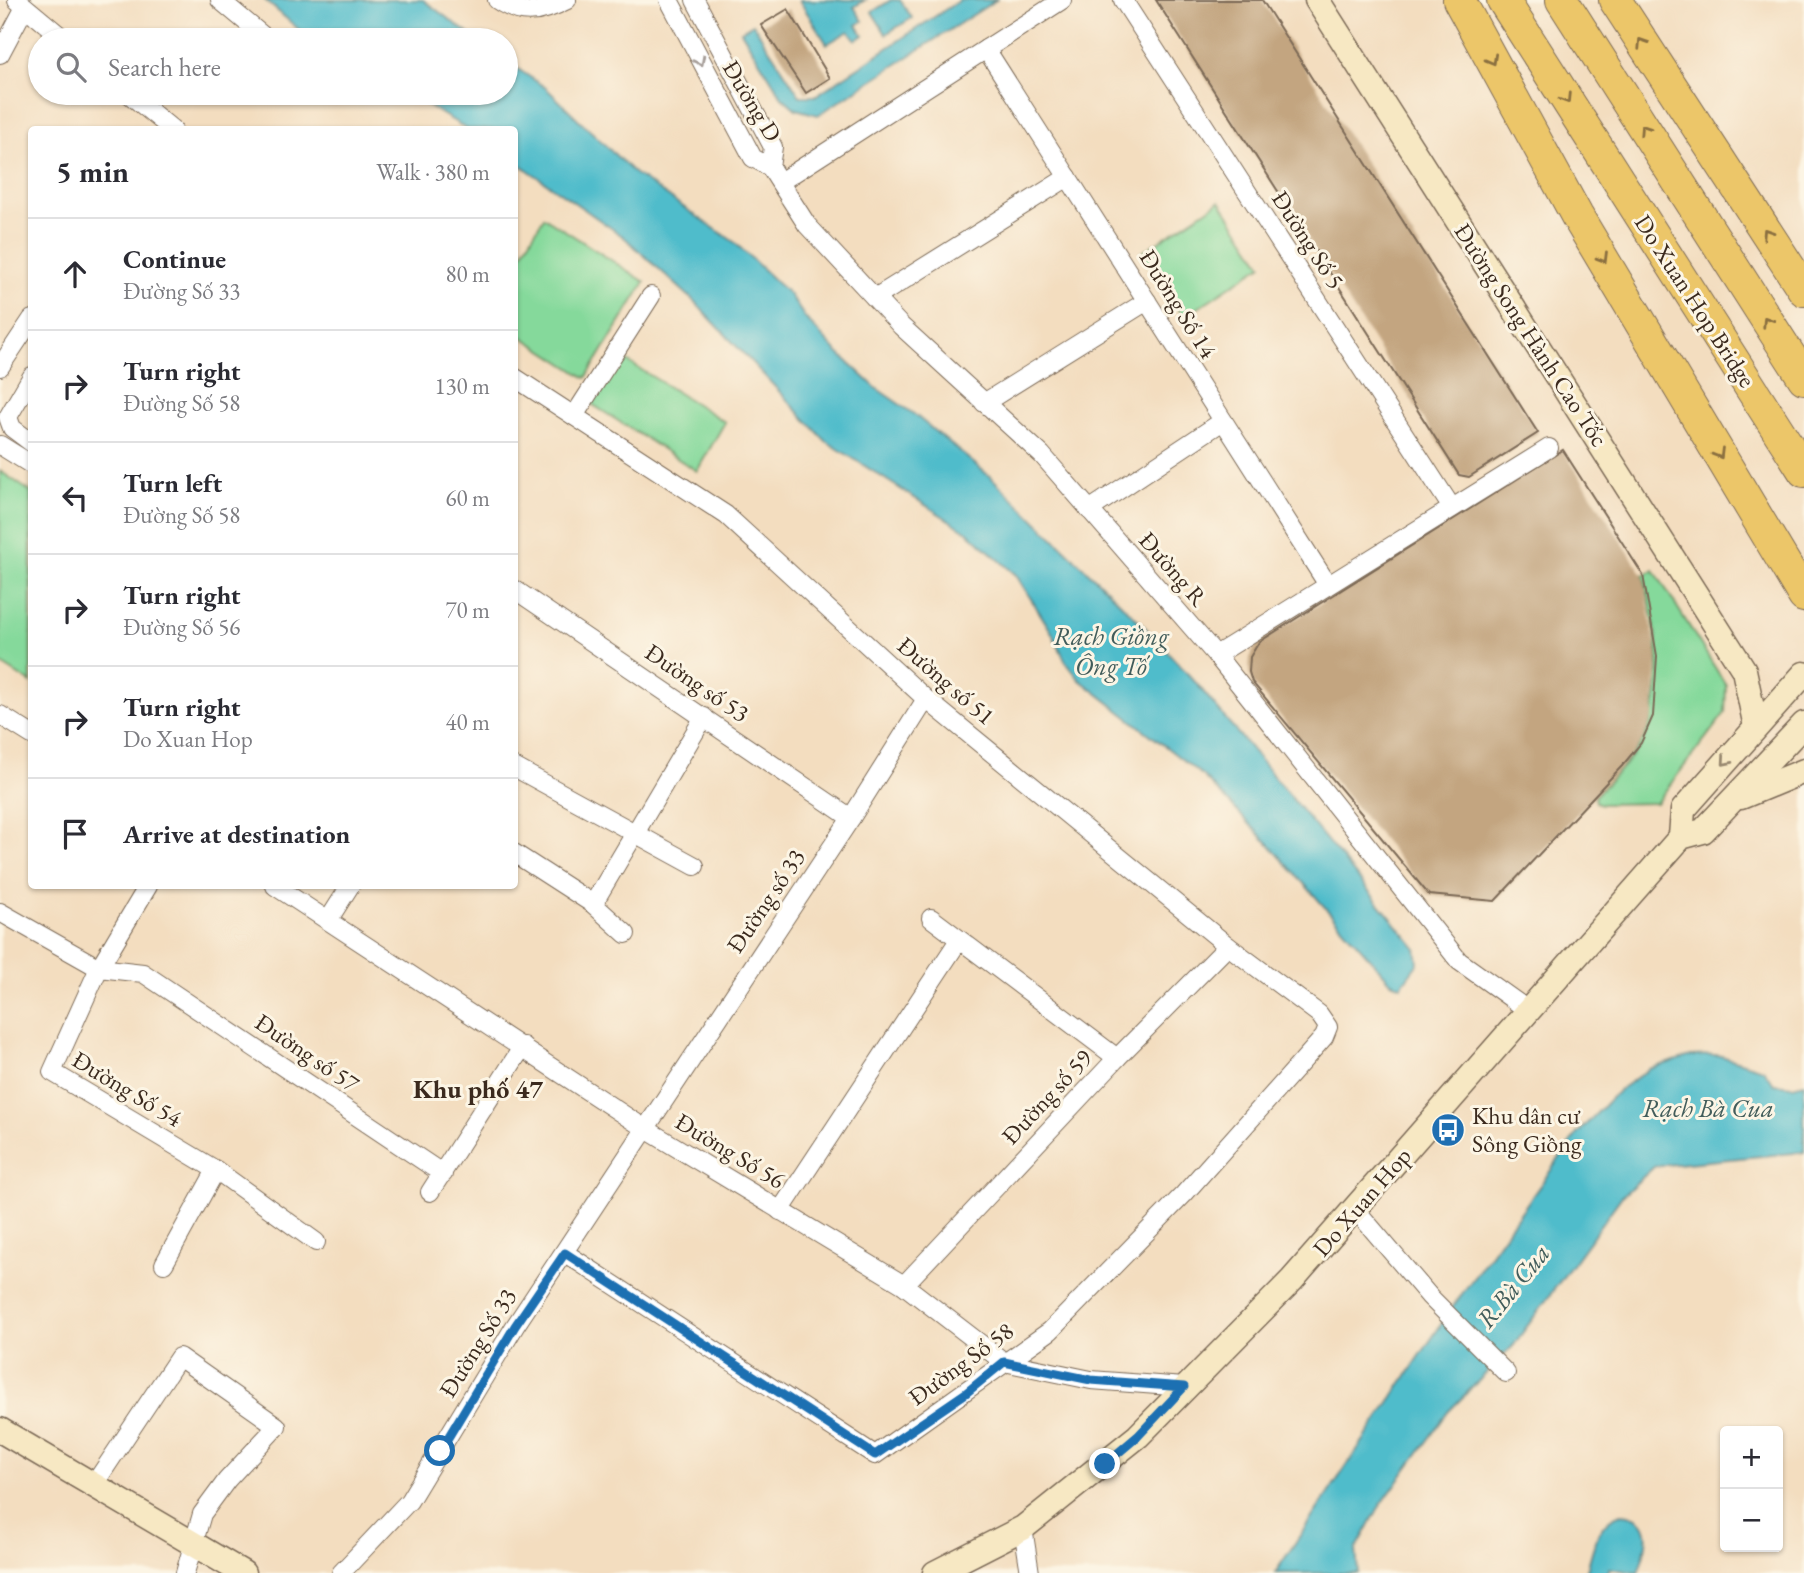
<!DOCTYPE html>
<meta charset="utf-8">
<style>
body{margin:0;font-family:"EB Garamond",serif;background:#f2f2f3;color:#2b2b33}
.controls{position:absolute;right:21px;bottom:21px;display:grid;overflow:hidden;border-radius:7px;box-shadow:0 2px 5px #0004}
.controls button{width:63px;height:63px;display:grid;place-items:center;padding:0;border:0;border-bottom:2px solid #e1e1e2;background:#fff;color:#2b2b33;font:35px sans-serif}
.stop{position:absolute;width:21px;height:21px;margin:-16px;border:5px solid #1f6fb2;border-radius:50%;background:#fff}
.stop.end{background:#1f6fb2;border-color:#fff;box-shadow:0 2px 7px #0008}
.list{margin:0;padding:0;list-style:none}
h2{display:flex;justify-content:space-between;align-items:center;height:91px;margin:0;padding:0 28px;font-size:30px}
h2 small{font-size:23px;font-weight:400;color:#7c7c81}
.list li{display:grid;grid-template-columns:46px 1fr auto;gap:21px;align-items:center;box-sizing:border-box;height:112px;padding:0 28px;border-top:2px solid #e1e1e2}
.list b{display:block;font-size:26px;white-space:nowrap}
.list p{margin:0;font-size:23px;white-space:nowrap;color:#7c7c81}
.list em{font-size:23px;font-style:normal;color:#7c7c81}
.icon{flex:none;width:38px;height:38px;fill:none;stroke:currentColor;stroke-width:2;stroke-linecap:round;stroke-linejoin:round}
.map{position:relative;flex:none;width:1804px;height:1573px;overflow:hidden}
.search{position:absolute;background:#fff;box-shadow:0 2px 5px #0004;left:28px;top:28px;width:490px;height:77px;display:flex;align-items:center;gap:18px;box-sizing:border-box;padding:0 24px;border-radius:38px;color:#7c7c81;font-size:26px}
.panel{position:absolute;background:#fff;box-shadow:0 2px 5px #0004;left:28px;top:126px;width:490px;height:763px;border-radius:7px}
.map>svg:first-child{display:block}
.green{fill:#85d99b;stroke:#60825c;stroke-width:2}
.water{fill:#50bccb;stroke:#467374;stroke-width:2}
.building{fill:#c3a580}
.lines{fill:none;stroke-linecap:round;stroke-linejoin:round}
.street-casing{stroke:#7b6956;stroke-width:20}
.secondary-casing{stroke:#7b6956;stroke-width:27}
.highway-casing{stroke:#7b6956;stroke-width:34}
.street{stroke:#fff;stroke-width:18}
.secondary{stroke:#f7e8c3;stroke-width:24}
.highway{stroke:#ecc669;stroke-width:32}
.oneway{stroke:#8b7040}
.oneway2{stroke:#a79f9a}
.oneway3{stroke:#998970}
.route{stroke:#1f6fb2;stroke-width:9}
.labels{text-anchor:middle;stroke-width:6;stroke-linejoin:round;paint-order:stroke}
.street-label{font-size:24px;fill:#3b2a1e;stroke:#fcf5e5}
.poi-label{font-size:24px;fill:#3b2a1e;stroke:#fcf5e5;text-anchor:start}
.water-label{font-size:26px;font-style:italic;fill:#425d5b;stroke:#fcf5e5}
.neighbourhood-label{font-size:26px;font-weight:bold;fill:#3b2a1e;stroke:#fcf5e5}
</style>
<div class="map">
<svg width="1804" height="1573" viewBox="0 0 1804 1573">
<rect width="100%" height="100%" fill="#fcf5e5"/>
<filter id="ink" filterUnits="userSpaceOnUse"><feTurbulence type="fractalNoise" baseFrequency=".0143" numOctaves="2"/><feDisplacementMap in="SourceGraphic" scale="14" xChannelSelector="R" yChannelSelector="G"/><feConvolveMatrix kernelMatrix="1 2 1 2 8 2 1 2 1" color-interpolation-filters="sRGB"/></filter>
<filter id="wash" filterUnits="userSpaceOnUse"><feTurbulence type="fractalNoise" baseFrequency=".00686" numOctaves="4" result="noise"/><feDisplacementMap in="SourceGraphic" scale="28" xChannelSelector="R" yChannelSelector="G"/><feGaussianBlur stdDeviation="1.57" result="paint"/><feColorMatrix in="noise" values="0 0 0 0 0 0 0 0 0 0 0 0 0 0 0 0 0 1.4 0 .05"/><feComposite in="paint" operator="in"/></filter>
<g filter="url(#wash)">
<rect width="100%" height="100%" fill="#f3ddbf"/>
<g class="green">
<polygon points="1220,201 1262,265 1184,317 1141,253"/>
<polygon points="544,217 645,282 586,378 515,332 515,265"/>
<polygon points="619,356 725,422 697,471 590,403"/>
<polygon points="0,471 31,492 31,683 0,663"/>
<path d="M1654,570L1726,685L1725,713L1656,803L1602,804L1595,802L1594,797C1610,779 1632,761 1643,739C1668,691 1657,625 1643,575Z"/>
</g>
<g class="water">
<polygon points="265,0 423,0 477,40 311,40"/>
<polygon points="799,0 865,0 854,7 863,21 857,25 863,35 856,40 849,31 827,44"/>
<polygon points="891,0 900,0 912,18 886,34 872,12"/>
<polygon points="960,0 996,0 818,115 796,109 782,97 741,31 753,24 800,96 815,96"/>
<polygon points="506,61 546,88 634,173 734,242 789,294 806,319 835,350 876,388 915,415 993,479 1140,622 1196,683 1416,948 1418,963 1401,986 1391,982 1269,844 1202,775 1080,680 1066,662 1051,631 1016,575 969,533 826,441 692,299 624,237 515,161 514,130 467,129 407,93 506,93"/>
<polygon points="1718,1055 1763,1069 1774,1084 1793,1086 1804,1083 1804,1152 1655,1166 1622,1196 1512,1347 1448,1412 1378,1509 1356,1550 1358,1573 1275,1573 1454,1305 1577,1134 1618,1091 1649,1069 1691,1056"/>
<path d="M1622,1514C1658,1517 1646,1550 1638,1573L1609,1568L1608,1573H1586C1593,1551 1596,1520 1622,1514Z"/>
</g>
<g id="blocks">
<g class="building">
<polygon points="1156,0 1262,0 1538,433 1469,477 1459,475"/>
<polygon points="788,9 830,78 806,93 761,25"/>
<polygon points="1563,450 1643,575 1657,656 1653,716 1641,743 1622,766 1495,901 1429,895 1252,682 1249,672 1250,657 1259,642"/>
</g>
</g>
</g>
<g filter="url(#ink)">
<use href="#blocks" fill-opacity="0" stroke="#7b6956" stroke-width="2"/>
<g class="lines">
<g class="street-casing">
<g id="street">
<polyline points="17,0 65,40"/>
<polyline points="220,0 268,40"/>
<path d="M497,0C522,17 540,14 567,0"/>
<polyline points="669,0 753,158 770,167 807,225 901,326 1042,455 1216,655 1459,961 1529,1011"/>
<polyline points="695,0 773,147 770,167"/>
<polyline points="1123,0 1452,508"/>
<polyline points="986,49 1328,585"/>
<polyline points="0,54 25,7"/>
<polyline points="128,93 173,130"/>
<polyline points="780,182 1062,0"/>
<polyline points="875,298 1068,177"/>
<polyline points="0,367 32,319"/>
<polyline points="32,376 8,417 12,428 32,443"/>
<polyline points="514,377 726,515 926,699 1228,946 1319,1014 1328,1027 1324,1037 1184,1194 1050,1331 875,1455 565,1253"/>
<polyline points="984,403 1147,301"/>
<polyline points="574,416 651,296"/>
<polyline points="0,445 32,465"/>
<polyline points="1089,510 1223,421"/>
<polyline points="514,589 851,818"/>
<polyline points="1216,655 1549,448"/>
<polyline points="0,715 32,735"/>
<polyline points="514,767 695,866"/>
<polyline points="514,853 593,904 626,934"/>
<polyline points="148,886 99,968 52,1072 216,1170 316,1242"/>
<polyline points="275,886 644,1128 904,1285 1004,1362 1091,1380 1184,1387"/>
<polyline points="593,904 704,717"/>
<polyline points="0,912 99,968 143,973 443,1174"/>
<polyline points="931,918 1117,1058"/>
<polyline points="329,919 350,886"/>
<polyline points="430,1192 523,1046"/>
<polyline points="1356,1210 1430,1297 1506,1373"/>
<polyline points="780,1211 959,940"/>
<polyline points="164,1264 216,1170"/>
<polyline points="904,1285 1117,1058 1228,946"/>
<polyline points="93,1486 179,1357 277,1426 227,1480 202,1514 185,1573"/>
<polyline points="1023,1528 1030,1573"/>
<polyline points="341,1573 409,1501 515,1326 851,818 926,699"/>
</g>
</g>
<g class="secondary-casing">
<g id="secondary">
<polyline points="1317,0 1744,670 1756,727"/>
<polyline points="1741,797 1804,771"/>
<polyline points="1681,837 1683,810 1804,674"/>
<polyline points="0,1430 243,1573"/>
<polyline points="935,1573 1023,1528 1138,1436 1292,1280 1681,837 1703,831 1804,724"/>
</g>
</g>
<g class="highway-casing">
<g id="highway">
<polyline points="1459,0 1577,216 1804,596"/>
<polyline points="1503,0 1804,471"/>
<polyline points="1562,0 1804,378"/>
<polyline points="1615,0 1804,290"/>
</g>
</g>
<use href="#street" class="street"/>
<use href="#secondary" class="secondary"/>
<use href="#highway" class="highway"/>
</g>
<defs><path id="oneway-chevron" d="M-2-3.5L2.5 0L-2 3.5" fill="none" stroke-width="1.6" stroke-linecap="round" stroke-linejoin="round" transform="scale(1.75)"/></defs>
<g class="oneway">
<use href="#oneway-chevron" transform="translate(1642 43) rotate(-123)"/>
<use href="#oneway-chevron" transform="translate(1492 60) rotate(61)"/>
<use href="#oneway-chevron" transform="translate(1566 99) rotate(58)"/>
<use href="#oneway-chevron" transform="translate(1644 129) rotate(-123)"/>
<use href="#oneway-chevron" transform="translate(1767 233) rotate(-123)"/>
<use href="#oneway-chevron" transform="translate(1603 258) rotate(59)"/>
<use href="#oneway-chevron" transform="translate(1767 321) rotate(-123)"/>
<use href="#oneway-chevron" transform="translate(1719 454) rotate(59)"/>
</g>
<use class="oneway2" href="#oneway-chevron" transform="translate(700 61) rotate(63)"/>
<use class="oneway3" href="#oneway-chevron" transform="translate(1726 761) rotate(131)"/>
</g>
<g class="lines" filter="url(#ink)">
<polyline class="route" points="440,1451 515,1326 565,1253 875,1455 966,1393 1004,1362 1091,1380 1184,1387 1138,1436 1105,1464"/>
</g>
<defs>
<g id="bus-disc" transform="scale(1.75)"><circle r="9.5" fill="#1f6fb2" stroke="#fcf5e5"/><path d="M-5-6H5V4H4V6H2V4H-2V6H-4V4H-5ZM-3.5-4V0h7V-4ZM-3.5 1.2v1.5H-2V1.2ZM2 1.2v1.5H3.5V1.2Z" fill="#fff"/></g>
</defs>
<g fill-rule="evenodd">
<use href="#bus-disc" x="1448" y="1130"/>
</g>
<g class="labels">
<g class="street-label">
<text transform="translate(752 101) rotate(59)" y="8">Đường D</text>
<text transform="translate(1308 240) rotate(57)" y="8">Đường Số 5</text>
<text transform="translate(1695 301) rotate(57)" y="8">Do Xuan Hop Bridge</text>
<text transform="translate(1178 304) rotate(58)" y="8">Đường Số 14</text>
<text transform="translate(1531 335) rotate(57)" y="8">Đường Song Hành Cao Tốc</text>
<text transform="translate(1173 569) rotate(49)" y="8">Đường R</text>
<text transform="translate(946 681) rotate(41)" y="8">Đường số 51</text>
<text transform="translate(697 683) rotate(34)" y="8">Đường số 53</text>
<text transform="translate(766 901) rotate(-56)" y="8">Đường số 33</text>
<text transform="translate(307 1053) rotate(34)" y="8">Đường số 57</text>
<text transform="translate(127 1089) rotate(31)" y="8">Đường Số 54</text>
<text transform="translate(1047 1097) rotate(-47)" y="8">Đường số 59</text>
<text transform="translate(730 1151) rotate(31)" y="8">Đường Số 56</text>
<text transform="translate(1362 1202) rotate(-49)" y="8">Do Xuan Hop</text>
<text transform="translate(478 1343) rotate(-58)" y="8">Đường Số 33</text>
<text transform="translate(961 1364) rotate(-36)" y="8">Đường Số 58</text>
</g>
<g class="poi-label">
<text x="1472" y="1124">Khu dân cư<tspan x="1472" dy="28">Sông Giồng</tspan></text>
</g>
<g class="water-label">
<text x="1111" y="645">Rạch Giồng<tspan x="1111" dy="30">Ông Tố</tspan></text>
<text x="1708" y="1117">Rạch Bà Cua</text>
<text transform="translate(1513 1286) rotate(-51)" y="9">R.Bà Cua</text>
</g>
<g class="neighbourhood-label">
<text x="478" y="1098">Khu phố 47</text>
</g>
</g>
</svg>
<div class="controls">
<button>+</button>
<button>−</button>
</div>
<div class="stop" style="left:440px;top:1451px"></div>
<div class="stop end" style="left:1105px;top:1464px"></div>
<div class="search"><svg class="icon" aria-label="search" viewBox="0 0 24 24"><circle cx="10" cy="10" r="6"/><path d="M15 15l6 6"/></svg>Search here</div>
<section class="panel">
<h2>5 min<small>Walk · 380 m</small></h2>
<ul class="list">
<li><svg class="icon" aria-label="ahead" viewBox="0 0 24 24"><path d="M12 20V5M6 11l6-6 6 6"/></svg><div><b>Continue</b><p>Đường Số 33</p></div><em>80 m</em></li>
<li><svg class="icon" aria-label="right" viewBox="0 0 24 24"><path d="M7 20v-9h11M14 6l5 5-5 5"/></svg><div><b>Turn right</b><p>Đường Số 58</p></div><em>130 m</em></li>
<li><svg class="icon" aria-label="left" viewBox="0 0 24 24"><path d="M17 20v-9H6M10 6l-5 5 5 5"/></svg><div><b>Turn left</b><p>Đường Số 58</p></div><em>60 m</em></li>
<li><svg class="icon" aria-label="right" viewBox="0 0 24 24"><path d="M7 20v-9h11M14 6l5 5-5 5"/></svg><div><b>Turn right</b><p>Đường Số 56</p></div><em>70 m</em></li>
<li><svg class="icon" aria-label="right" viewBox="0 0 24 24"><path d="M7 20v-9h11M14 6l5 5-5 5"/></svg><div><b>Turn right</b><p>Do Xuan Hop</p></div><em>40 m</em></li>
<li><svg class="icon" aria-label="arrive" viewBox="0 0 24 24"><path d="M6 21V4h12l-3 4 3 4H6"/></svg><div><b>Arrive at destination</b></div></li>
</ul>
</section>
</div>
